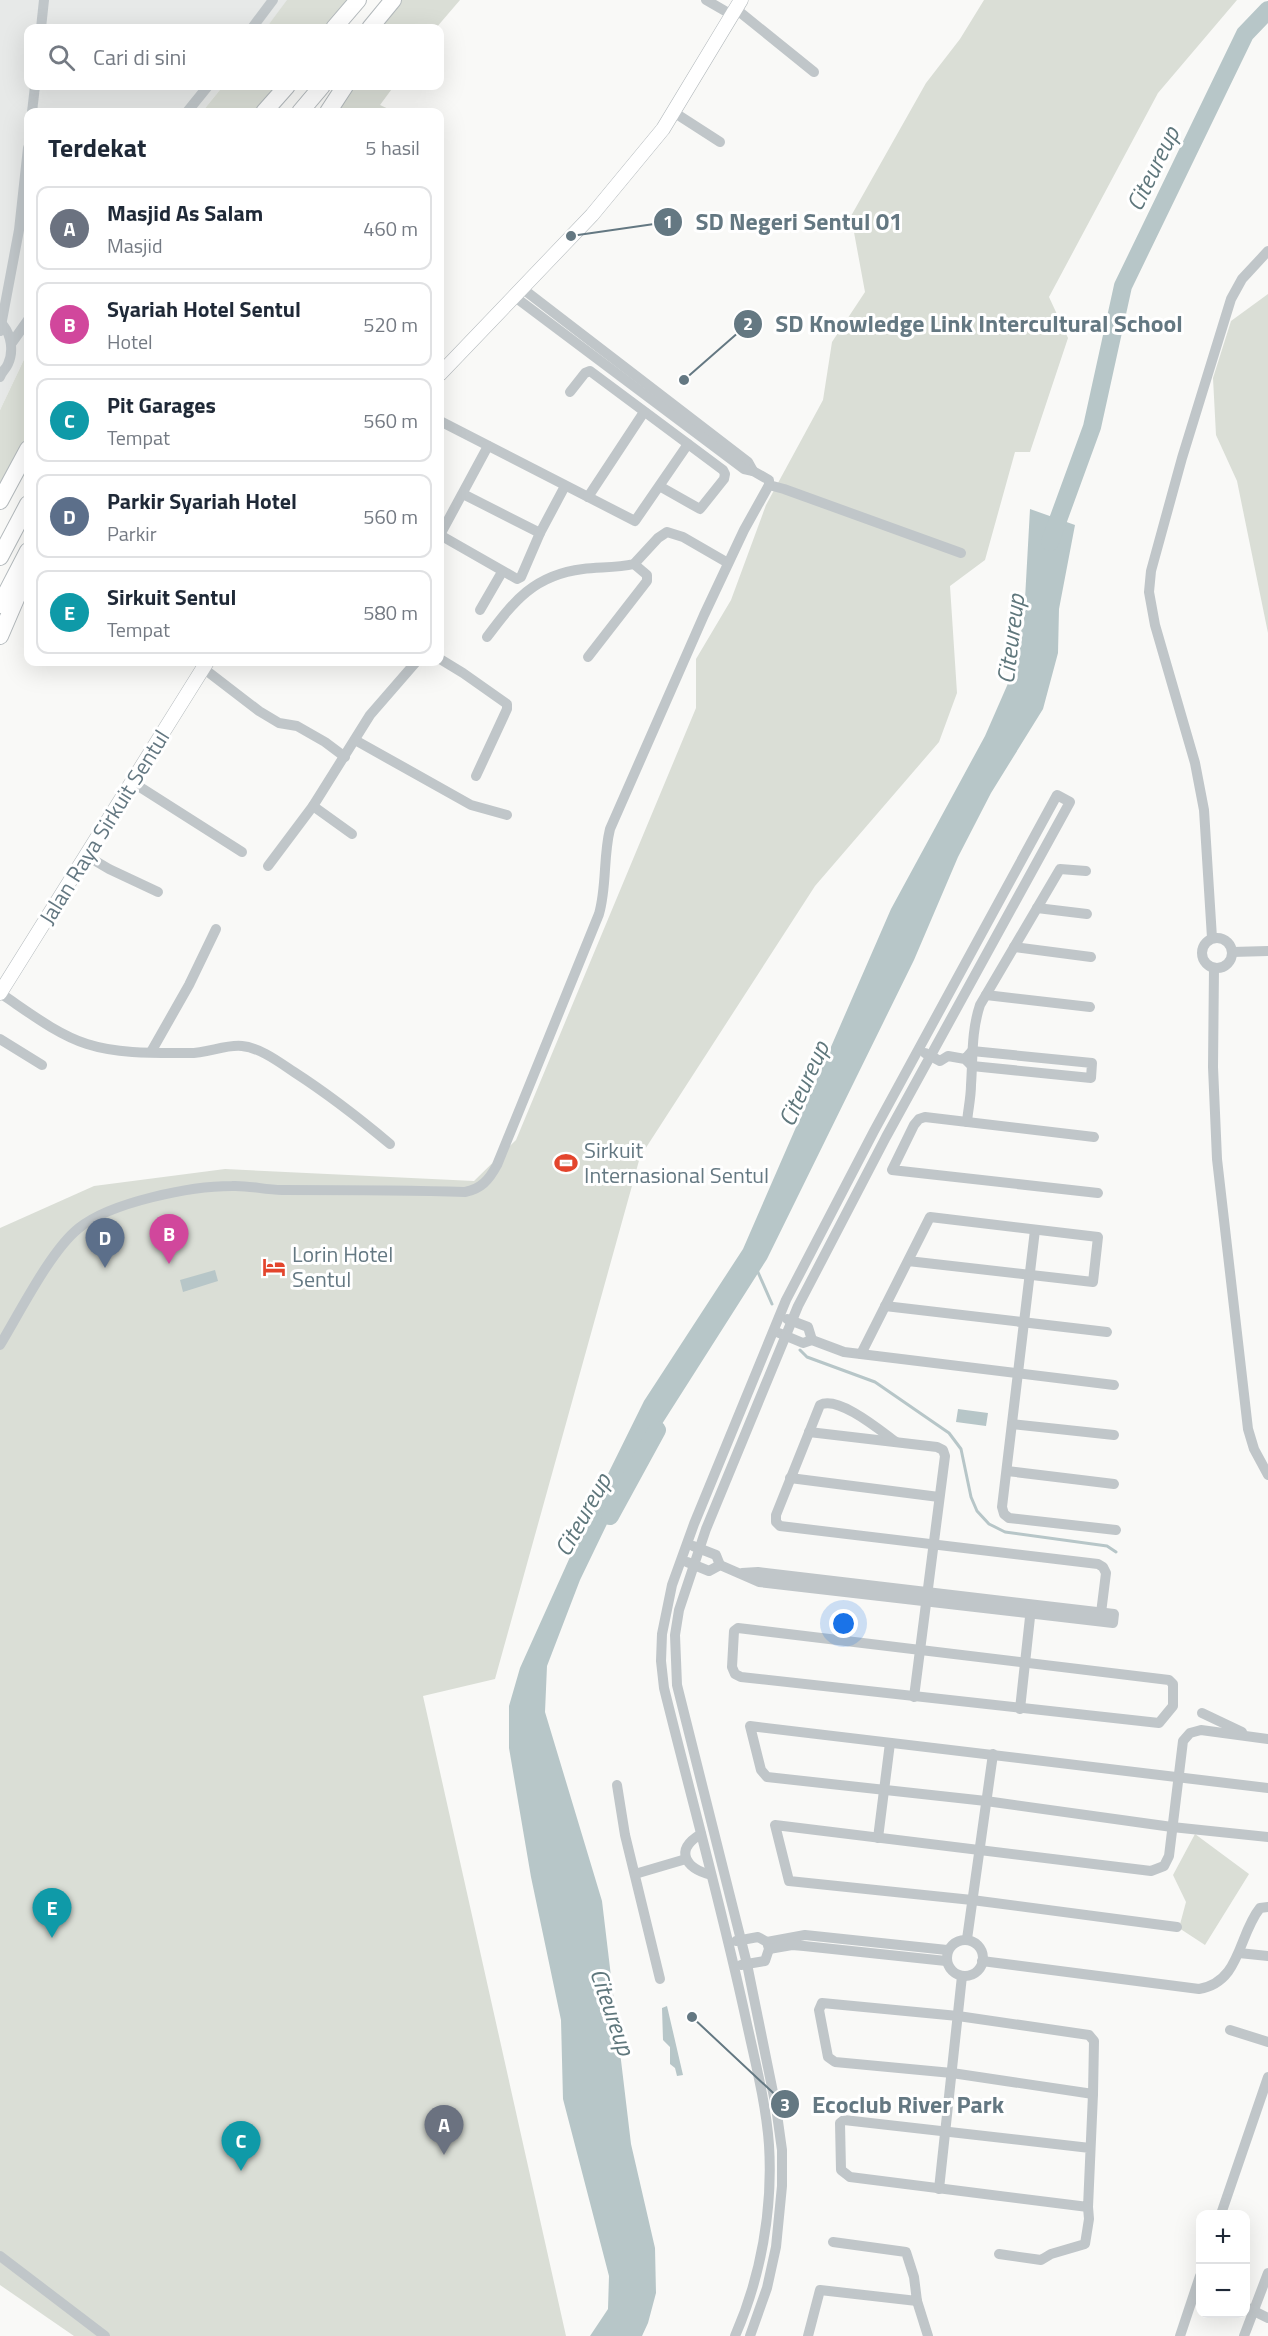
<!DOCTYPE html>
<html lang="id">
<meta charset="utf-8">
<style>
body{margin:0;font-family:"Titillium Web",sans-serif;background:#f2f2f3;color:#1f2937}
.controls{position:absolute;right:18px;bottom:18px;display:grid;overflow:hidden;border-radius:12px;box-shadow:0 6px 24px #0002}
.controls button{width:54px;height:54px;display:grid;place-items:center;padding:0;border:0;border-bottom:2px solid #e0e1e3;background:#fff;color:#1f2937;font:30px sans-serif}
.you{position:absolute;left:844px;top:1624px;width:21px;height:21px;margin:-15px;border:4px solid #fff;border-radius:50%;background:#1a73e8;box-shadow:0 0 0 9px #1a73e833}
.badge{display:grid;place-items:center;width:39px;height:39px;border-radius:50%;background:#2563eb;color:#fff;font-size:20px;font-weight:700}
.pin{position:absolute;translate:-50% -50px;filter:drop-shadow(0 2px 3px #0008)}
.pin::after{content:'';position:absolute;top:32px;width:21px;height:18px;background:inherit;clip-path:polygon(0 0,100% 0,50% 100%)}
.list{margin:0;padding:0;list-style:none}
h2{display:flex;justify-content:space-between;align-items:center;height:78px;margin:0;padding:0 24px;font-size:26px}
h2 small{font-size:20px;font-weight:400;color:#747a83}
.list li{display:grid;grid-template-columns:39px 1fr auto;gap:18px;align-items:center;box-sizing:border-box;height:84px;margin:0 12px 12px;padding:0 12px;border:2px solid #e0e1e3;border-radius:12px}
.list b{display:block;font-size:22px;white-space:nowrap}
.list p{margin:0;font-size:20px;white-space:nowrap;color:#747a83}
.list em{font-size:20px;font-style:normal;color:#747a83}
.icon{flex:none;width:33px;height:33px;fill:none;stroke:currentColor;stroke-width:2;stroke-linecap:round;stroke-linejoin:round}
.map{position:relative;flex:none;width:1268px;height:2336px;overflow:hidden}
.search{position:absolute;background:#fff;box-shadow:0 6px 24px #0002;left:24px;top:24px;width:420px;height:66px;display:flex;align-items:center;gap:15px;box-sizing:border-box;padding:0 21px;border-radius:12px;color:#747a83;font-size:22px}
.panel{position:absolute;background:#fff;box-shadow:0 6px 24px #0002;left:24px;top:108px;width:420px;height:558px;border-radius:12px}
.map>svg:first-child{display:block}
.built{fill:#e7e9e8}
.green{fill:#daded6}
.water{fill:#b7c6c8}
.lines{fill:none;stroke-linecap:round;stroke-linejoin:round}
.stream{stroke:#b7c6c8;stroke-width:3}
.river{stroke:#b7c6c8;stroke-width:18}
.major-casing{stroke:#b4babd;stroke-width:15}
.highway-casing{stroke:#b3b9bc;stroke-width:18}
.minor{stroke:#c0c6c9;stroke-width:10}
.major{stroke:#fff;stroke-width:14}
.highway{stroke:#fff;stroke-width:16}
.labels{text-anchor:middle;stroke-width:6;stroke-linejoin:round;paint-order:stroke}
.street-label{font-size:22px;fill:#647882;stroke:#fff}
.poi-label{font-size:22px;fill:#647882;stroke:#fff;text-anchor:start}
.water-label{font-size:24px;font-style:italic;fill:#5f777c;stroke:#fff}
.leader{fill:none;stroke:#647882;stroke-width:2}
.callout-dot{fill:#647882;stroke:#fff;stroke-width:2}
.mark-label{font-size:18px;text-anchor:middle;font-weight:bold;fill:#fff}
.callout-label{font-size:24px;text-anchor:middle;font-weight:bold;fill:#647882;stroke:#fff;stroke-width:6;stroke-linejoin:round;paint-order:stroke}
</style>
<div class="map">
<svg width="1268" height="2336" viewBox="0 0 1268 2336">
<rect width="100%" height="100%" fill="#f9f9f7"/>
<polygon class="built" points="0,0 288,0 266,28 28,28 28,86 223,86 202,112 28,112 28,351 0,410"/>
<g class="green">
<polygon points="287,0 358,0 334,28 266,28"/>
<polygon points="395,0 460,0 436,28 379,28"/>
<polygon points="984,0 1237,0 1158,93 1049,297 1068,338 1030,452 1015,452 985,560 950,586 957,693 939,742 815,886 640,1157 495,1679 423,1696 566,2336 74,2336 0,2285 0,1228 94,1186 225,1169 474,1181 516,1140 696,708 696,659 731,600 766,505 823,400 832,342 865,292 851,216 926,83 960,39"/>
<polygon points="223,86 287,86 264,112 202,112"/>
<polygon points="345,86 394,86 380,105 395,112 328,112"/>
<polygon points="1268,294 1268,633 1237,481 1216,435 1213,378 1231,321"/>
<polygon points="28,351 28,449 0,501 0,410"/>
<polygon points="1195,1834 1249,1874 1205,1945 1179,1928 1186,1902 1173,1875"/>
</g>
<g class="water">
<polygon points="1030,509 1075,525 1059,609 1058,653 1043,709 991,793 958,857 914,960 767,1259 634,1468 580,1580 547,1666 545,1712 602,1901 631,2144 655,2248 656,2293 648,2323 642,2336 590,2336 608,2309 609,2276 563,2099 561,2020 531,1877 509,1748 509,1706 520,1668 602,1486 644,1401 743,1249 891,909 985,736 1013,672 1024,617"/>
<polygon points="215,1270 218,1281 183,1292 180,1280"/>
<polygon points="958,1409 988,1413 986,1426 956,1422"/>
<polygon points="667,2006 683,2075 677,2076 675,2068 670,2064 670,2047 663,2040 662,2008"/>
</g>
<g class="lines">
<g class="stream">
<polyline points="757,1270 772,1304"/>
<polyline points="800,1350 807,1357 875,1382 949,1433 961,1449 971,1497 977,1511 989,1524 1005,1532 1107,1546 1116,1552"/>
</g>
<g class="river">
<polyline points="1050,542 1092,427 1123,286 1245,34 1268,10"/>
<polyline points="610,1516 657,1430"/>
</g>
<g class="major-casing">
<g id="major">
<polyline points="440,374 592,215 663,129 741,0"/>
<polyline points="0,993 207,662"/>
</g>
</g>
<g class="highway-casing">
<g id="highway">
<polyline points="334,28 358,0"/>
<polyline points="370,28 393,0"/>
<polyline points="264,112 287,86"/>
<polyline points="300,112 322,86"/>
<polyline points="328,112 345,86"/>
<polyline points="0,501 28,449"/>
<polyline points="0,557 28,504"/>
<polyline points="0,605 28,551"/>
<polyline points="0,636 28,571"/>
</g>
</g>
<g class="minor">
<polyline points="706,0 732,15"/>
<polyline points="736,9 814,72"/>
<polyline points="41,28 44,0"/>
<polyline points="252,28 273,0"/>
<polyline points="32,112 35,86"/>
<polyline points="187,112 208,86"/>
<polyline points="675,113 720,142"/>
<polyline points="523,289 748,462 753,471"/>
<polyline points="0,331 19,230 28,148"/>
<polyline points="11,344 28,320"/>
<path d="M0,377C2,371 6,369 8,364C14,351 11,335 3,325"/>
<polyline points="570,392 585,373 590,371 723,470 725,474 724,479 700,509 661,487"/>
<polyline points="440,421 635,521 688,444"/>
<polyline points="769,485 784,489 961,553"/>
<polyline points="463,494 540,533"/>
<polyline points="588,497 644,412"/>
<polyline points="440,535 517,579 521,577 540,533 565,486"/>
<polyline points="440,535 488,446"/>
<polyline points="480,610 502,572"/>
<path d="M487,637C514,601 534,575 583,569C600,567 617,568 634,564L658,538L667,532L683,537L728,563"/>
<polyline points="588,657 647,581 647,575 634,564"/>
<polyline points="440,659 463,673 507,704 507,709 476,776"/>
<polyline points="203,668 259,711 279,723 297,726 325,742 345,757"/>
<polyline points="355,740 471,805 507,815"/>
<polyline points="132,782 242,852"/>
<polyline points="313,806 352,834"/>
<polyline points="87,856 109,869 158,892"/>
<polyline points="268,866 313,806 370,715 416,662"/>
<polyline points="1037,908 1087,914"/>
<circle cx="1217" cy="953" r="15"/>
<polyline points="1212,938 1204,810 1195,763 1155,625 1149,592 1151,571 1182,458 1231,299 1242,279 1268,251"/>
<polyline points="1014,947 1091,957"/>
<polyline points="1232,952 1268,951"/>
<polyline points="1214,968 1213,1067 1217,1159 1248,1429 1254,1449 1268,1475"/>
<path d="M0,993C27,1011 56,1034 87,1044C118,1054 155,1053 187,1053C205,1054 226,1044 242,1046C261,1048 279,1062 294,1072C328,1094 359,1118 390,1144"/>
<polyline points="986,995 1090,1007"/>
<polyline points="0,1039 42,1065"/>
<polyline points="151,1052 189,985 216,929"/>
<polyline points="925,1053 940,1061 948,1056 965,1059 972,1066 1091,1078 1092,1063 972,1051 965,1059"/>
<path d="M967,1122C968,1110 971,1097 971,1085C973,1058 971,1032 980,1005L1060,869L1086,871"/>
<polyline points="1094,1137 925,1117 919,1119 914,1125 892,1170 1098,1193"/>
<polyline points="1035,1230 1002,1507 1004,1514 1009,1518 1116,1530"/>
<polyline points="885,1306 1107,1332"/>
<polyline points="787,1319 808,1327 812,1340"/>
<polyline points="779,1333 803,1343 812,1340 844,1352 1114,1385"/>
<path d="M0,1345C20,1312 51,1250 79,1228C111,1202 191,1186 232,1186C248,1185 265,1190 282,1190C343,1190 404,1190 465,1192C481,1189 489,1180 497,1165L599,914C607,886 603,857 610,829L704,615L744,530L769,485V480L753,471L744,469L515,297"/>
<polyline points="861,1354 930,1217 1098,1237 1093,1282 908,1261"/>
<polyline points="1012,1424 1114,1435"/>
<polyline points="809,1432 937,1447 943,1450 945,1456 914,1697"/>
<path d="M896,1442C881,1431 838,1395 820,1405L776,1515V1522L780,1526L1098,1564L1103,1567L1106,1573L1101,1613"/>
<polyline points="1007,1471 1114,1484"/>
<polyline points="790,1478 939,1497"/>
<polyline points="693,1546 716,1555 720,1565"/>
<polyline points="687,1562 709,1571 720,1565 759,1582 1113,1623 1114,1614 758,1572 742,1573"/>
<polygon points="738,1628 1169,1680 1173,1684 1173,1706 1159,1723 741,1677 735,1674 732,1667 734,1631"/>
<polyline points="1020,1709 1031,1608"/>
<polyline points="1202,1713 1242,1732"/>
<polyline points="617,1785 625,1835 660,1979"/>
<polyline points="1268,1788 750,1726 761,1770 767,1777 986,1801 1172,1827 1268,1837"/>
<path d="M701,1834C674,1850 685,1868 711,1875"/>
<polyline points="878,1838 890,1743"/>
<polyline points="635,1874 686,1859"/>
<polyline points="1177,1927 972,1900 789,1881 775,1825 1151,1871 1164,1866 1169,1856 1183,1741 1190,1733 1201,1730 1268,1739"/>
<polyline points="967,1939 993,1754"/>
<circle cx="965" cy="1958" r="18"/>
<polyline points="736,1941 758,1937 767,1942 769,1949 765,1961 741,1965"/>
<polyline points="767,1942 805,1935 947,1950"/>
<polyline points="769,1949 792,1945 804,1946 946,1961"/>
<polyline points="1239,1953 1268,1956"/>
<path d="M982,1961L1199,1989C1241,1982 1238,1935 1260,1908L1268,1907"/>
<polygon points="822,2003 958,2016 1089,2035 1094,2041 1093,2094 952,2073 835,2062 828,2057 819,2010"/>
<polyline points="1230,2030 1268,2042"/>
<polyline points="1090,2148 844,2120 840,2123 841,2170 850,2177 1088,2207 1093,2094"/>
<polyline points="939,2189 962,1976"/>
<polyline points="1221,2214 1268,2077"/>
<polyline points="999,2254 1041,2260 1051,2254 1085,2244 1089,2219 1088,2207"/>
<polyline points="0,2256 105,2336"/>
<polyline points="917,2301 928,2336"/>
<polyline points="1246,2307 1268,2318"/>
<path d="M735,2336C761,2277 773,2209 769,2145C766,2102 754,2057 745,2015C721,1905 691,1797 664,1688L661,1661L662,1634L672,1585L694,1524L786,1300L874,1131L1057,795L1070,802L886,1137L798,1306L706,1529L679,1610L675,1635L677,1685L747,1964L776,2107L782,2150V2186L776,2247L767,2288L750,2336"/>
<polyline points="808,2336 820,2290 917,2301 914,2277 906,2252 833,2242"/>
<polyline points="1180,2336 1200,2276"/>
<polyline points="1244,2336 1268,2273"/>
</g>
<use href="#major" class="major"/>
<use href="#highway" class="highway"/>
</g>
<defs>
<g id="stadium-bare" transform="scale(1.8)"><path d="M0-5a6.5 5 0 1 0 0 10a6.5 5 0 1 0 0-10ZM-3.5-1.8h7v3.6h-7Z" fill="#e3452d" stroke="#fff" stroke-width="2.5" paint-order="stroke"/></g>
<g id="hotel-bare" transform="scale(1.8)"><path d="M-6-4.5h1.5V1H6V5H4.5V3h-9V5H-6ZM-4 0a1.8 1.8 0 1 1 3.6 0ZM.5 0V-2.5h3Q6-2.5 6 0Z" fill="#e3452d" stroke="#fff" stroke-width="2.5" paint-order="stroke"/></g>
</defs>
<g fill-rule="evenodd">
<use href="#stadium-bare" x="566" y="1163"/>
<use href="#hotel-bare" x="274" y="1267"/>
</g>
<g class="labels">
<g class="street-label">
<text transform="translate(104 827) rotate(-58)" y="8">Jalan Raya Sirkuit Sentul</text>
</g>
<g class="poi-label">
<text x="584" y="1158">Sirkuit<tspan x="584" dy="25">Internasional Sentul</tspan></text>
<text x="292" y="1262">Lorin Hotel<tspan x="292" dy="25">Sentul</tspan></text>
</g>
<g class="water-label">
<text transform="translate(1153 169) rotate(-64)" y="8">Citeureup</text>
<text transform="translate(1011 639) rotate(-83)" y="8">Citeureup</text>
<text transform="translate(804 1084) rotate(-66)" y="8">Citeureup</text>
<text transform="translate(583 1515) rotate(-61)" y="8">Citeureup</text>
<text transform="translate(612 2012) rotate(71)" y="8">Citeureup</text>
</g>
</g>
<path class="leader" d="M571 236L668 222M684 380L748 324M692 2017L785 2104"/>
<g class="callout-dot">
<circle cx="571" cy="236" r="6"/>
<circle cx="684" cy="380" r="6"/>
<circle cx="692" cy="2017" r="6"/>
<circle cx="668" cy="222" r="15"/>
<circle cx="748" cy="324" r="15"/>
<circle cx="785" cy="2104" r="15"/>
</g>
<g class="mark-label">
<text x="668" y="228">1</text>
<text x="748" y="330">2</text>
<text x="785" y="2111">3</text>
</g>
<g class="callout-label">
<text x="799" y="230">SD Negeri Sentul 01</text>
<text x="979" y="332">SD Knowledge Link Intercultural School</text>
<text x="908" y="2113">Ecoclub River Park</text>
</g>
</svg>
<div class="controls">
<button>+</button>
<button>−</button>
</div>
<div class="you"></div>
<div class="pin badge" style="left:444px;top:2155px;background:#6b7280">A</div>
<div class="pin badge" style="left:169px;top:1264px;background:#d1479c">B</div>
<div class="pin badge" style="left:241px;top:2171px;background:#0f9aa8">C</div>
<div class="pin badge" style="left:105px;top:1268px;background:#5c6f8a">D</div>
<div class="pin badge" style="left:52px;top:1938px;background:#0f9aa8">E</div>
<div class="search"><svg class="icon" aria-label="search" viewBox="0 0 24 24"><circle cx="10" cy="10" r="6"/><path d="M15 15l6 6"/></svg>Cari di sini</div>
<section class="panel">
<h2>Terdekat<small>5 hasil</small></h2>
<ul class="list">
<li><span class="badge" style="background:#6b7280">A</span><div><b>Masjid As Salam</b><p>Masjid</p></div><em>460 m</em></li>
<li><span class="badge" style="background:#d1479c">B</span><div><b>Syariah Hotel Sentul</b><p>Hotel</p></div><em>520 m</em></li>
<li><span class="badge" style="background:#0f9aa8">C</span><div><b>Pit Garages</b><p>Tempat</p></div><em>560 m</em></li>
<li><span class="badge" style="background:#5c6f8a">D</span><div><b>Parkir Syariah Hotel</b><p>Parkir</p></div><em>560 m</em></li>
<li><span class="badge" style="background:#0f9aa8">E</span><div><b>Sirkuit Sentul</b><p>Tempat</p></div><em>580 m</em></li>
</ul>
</section>
</div>
